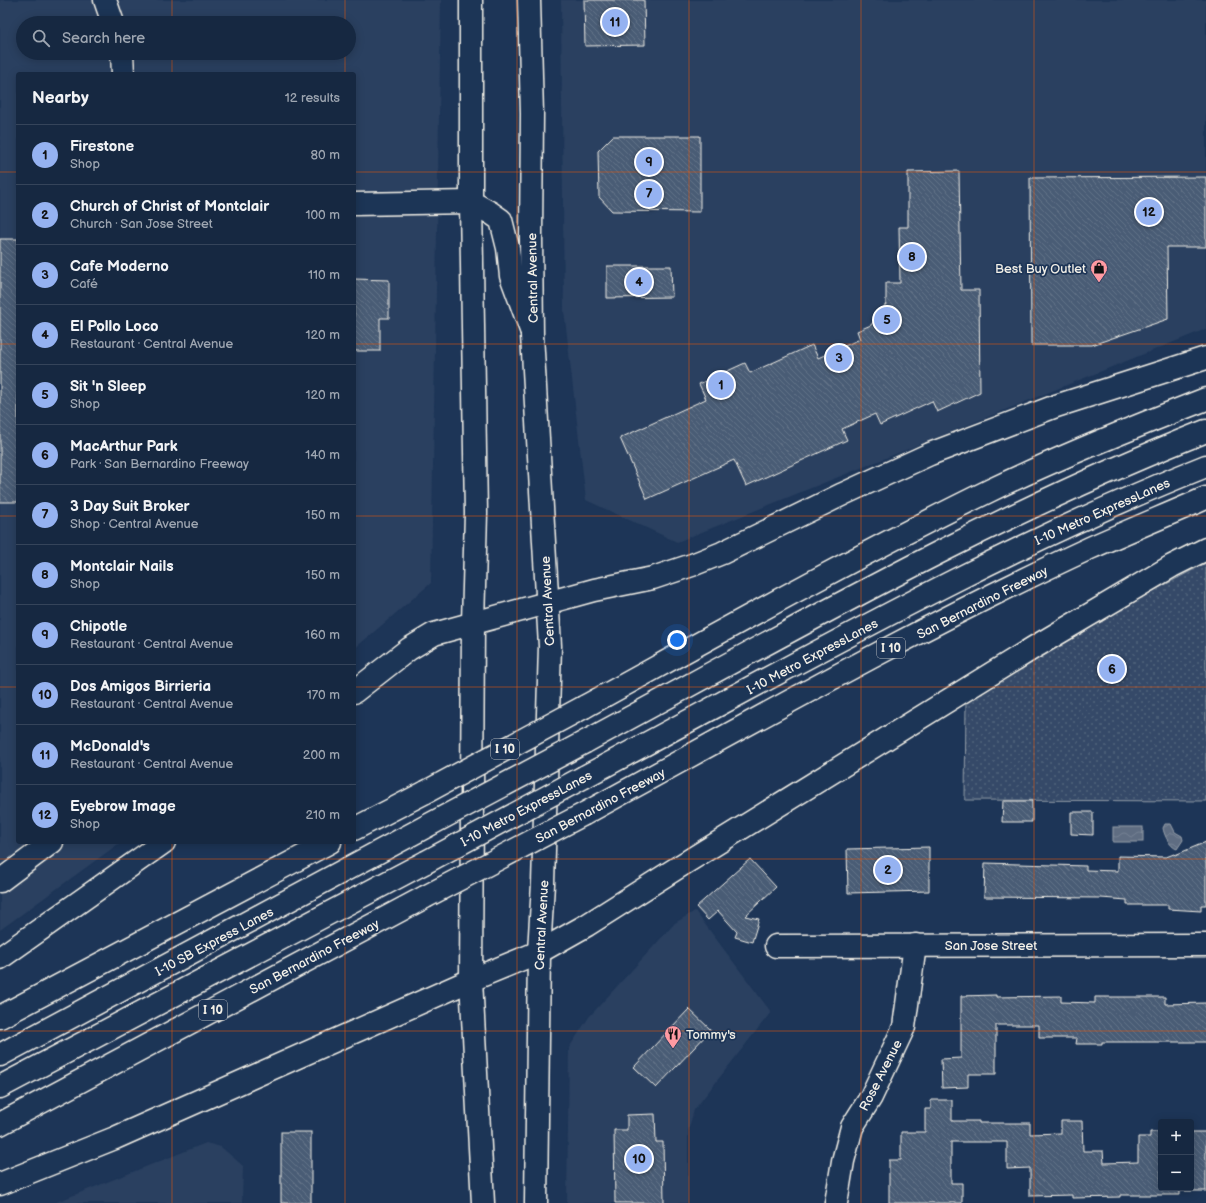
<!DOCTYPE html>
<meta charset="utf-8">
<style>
body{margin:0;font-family:"Balsamiq Sans",sans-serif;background:#23344c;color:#f1f3f6}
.controls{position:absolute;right:12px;bottom:12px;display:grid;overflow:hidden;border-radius:4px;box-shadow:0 2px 10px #0003}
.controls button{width:36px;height:36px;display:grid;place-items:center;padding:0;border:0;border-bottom:1px solid #35445a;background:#162841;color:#f1f3f6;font:20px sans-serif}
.you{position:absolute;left:677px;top:640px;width:14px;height:14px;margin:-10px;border:3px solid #fff;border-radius:50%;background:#1a73e8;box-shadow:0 0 0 6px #1a73e833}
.badge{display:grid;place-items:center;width:26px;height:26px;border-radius:50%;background:#95b2f1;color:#111;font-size:13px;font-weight:700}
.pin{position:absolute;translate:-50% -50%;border:2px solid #fff;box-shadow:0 1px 4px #0006}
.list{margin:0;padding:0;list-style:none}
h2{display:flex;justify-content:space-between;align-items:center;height:52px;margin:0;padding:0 16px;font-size:17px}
h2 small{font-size:13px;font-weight:400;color:#9ea6b1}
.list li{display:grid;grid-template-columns:26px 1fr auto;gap:12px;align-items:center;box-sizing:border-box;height:60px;padding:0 16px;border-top:1px solid #35445a}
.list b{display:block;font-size:15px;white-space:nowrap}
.list p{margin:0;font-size:13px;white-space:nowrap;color:#9ea6b1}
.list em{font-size:13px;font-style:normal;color:#9ea6b1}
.icon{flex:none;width:22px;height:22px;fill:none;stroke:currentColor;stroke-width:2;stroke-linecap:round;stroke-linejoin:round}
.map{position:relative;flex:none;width:1206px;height:1203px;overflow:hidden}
.search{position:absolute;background:#162841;box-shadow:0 2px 10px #0003;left:16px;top:16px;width:340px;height:44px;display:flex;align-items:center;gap:10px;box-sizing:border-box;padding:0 14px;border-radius:22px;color:#9ea6b1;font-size:15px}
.panel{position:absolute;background:#162841;box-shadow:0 2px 10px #0003;left:16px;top:72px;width:340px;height:772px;border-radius:4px}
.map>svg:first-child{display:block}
.built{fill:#2a4060;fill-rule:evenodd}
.park{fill:url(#park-dots);stroke:#949ea8}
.water{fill:url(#water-waves);stroke:#9aa2ab}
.building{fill:url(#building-back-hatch);stroke:#f4f1e8}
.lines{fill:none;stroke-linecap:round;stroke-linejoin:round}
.minor-casing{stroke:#f4f1e8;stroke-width:25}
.major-casing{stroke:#f4f1e8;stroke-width:25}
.highway-casing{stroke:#f4f1e8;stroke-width:25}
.minor{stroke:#1d3557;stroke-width:22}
.major{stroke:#1d3557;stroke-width:22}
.highway{stroke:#1d3557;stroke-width:22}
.highway-bridge-casing{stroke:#f4f1e8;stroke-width:25;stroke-linecap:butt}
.highway-bridge{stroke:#1d3557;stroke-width:22}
.grid{fill:none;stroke:#e8590c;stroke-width:1;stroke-opacity:0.55}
.labels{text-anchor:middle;stroke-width:3.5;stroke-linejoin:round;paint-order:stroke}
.shield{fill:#1d3557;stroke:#b4b9bc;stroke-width:1}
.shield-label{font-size:12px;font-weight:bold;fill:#f4f1e8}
.poi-label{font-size:13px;fill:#f4f1e8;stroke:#1d3557;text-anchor:end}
.street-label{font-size:13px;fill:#f4f1e8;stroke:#1d3557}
</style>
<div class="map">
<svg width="1206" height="1203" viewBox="0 0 1206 1203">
<defs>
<pattern id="park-dots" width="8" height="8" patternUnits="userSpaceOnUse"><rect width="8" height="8" fill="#354a67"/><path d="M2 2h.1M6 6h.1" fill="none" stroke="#53657d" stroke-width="1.8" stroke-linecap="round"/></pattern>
<pattern id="water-waves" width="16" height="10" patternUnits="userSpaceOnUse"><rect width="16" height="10" fill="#5e6d82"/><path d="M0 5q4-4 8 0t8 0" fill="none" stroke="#768294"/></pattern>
<pattern id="building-back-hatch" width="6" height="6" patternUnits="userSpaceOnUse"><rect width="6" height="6" fill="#485b74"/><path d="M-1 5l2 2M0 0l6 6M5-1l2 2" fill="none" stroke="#637388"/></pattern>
</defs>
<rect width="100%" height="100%" fill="#1d3557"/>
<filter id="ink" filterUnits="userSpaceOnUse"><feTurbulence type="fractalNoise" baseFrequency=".025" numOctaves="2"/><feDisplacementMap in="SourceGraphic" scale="8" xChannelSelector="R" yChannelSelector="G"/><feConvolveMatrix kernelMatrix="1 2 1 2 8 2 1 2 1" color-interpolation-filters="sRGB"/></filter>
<g filter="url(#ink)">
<g class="built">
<path d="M0,0H441L431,583L354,649V74H18V842H121L0,930ZM23,23H349V53H23Z"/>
<polygon points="561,0 1206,0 1206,329 677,542 586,500 564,310"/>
<polygon points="695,911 771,1012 694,1110 688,1131 688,1203 567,1203 569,1048 589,1017 675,923"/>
<polygon points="206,1143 221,1147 243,1166 242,1203 54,1203"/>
</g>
<polygon class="park" points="1206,563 1206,801 965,800 966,702 1070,635"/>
<g class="water">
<path d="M1165,824H1171L1175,832L1182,836L1183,840L1177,849C1170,847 1164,835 1163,828Z"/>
<rect x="1113" y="827" width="30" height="15"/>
</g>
<g class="building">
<polygon points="584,0 644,0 645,45 585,46"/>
<polygon points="613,136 700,136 700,212 612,211 599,197 598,151"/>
<polygon points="959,171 961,290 979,290 980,392 937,412 932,401 880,425 875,414 842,429 847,440 746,486 734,460 647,499 620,438 706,399 699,384 745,363 750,373 812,345 818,358 860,339 857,331 871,325 886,304 886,283 900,283 899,227 908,227 908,172"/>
<polygon points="1206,177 1206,247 1167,247 1168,319 1092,345 1031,345 1030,178"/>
<rect x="0" y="239" width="18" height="263"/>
<polygon points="607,266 671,266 672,297 607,298"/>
<polygon points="354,279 389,280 389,318 380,318 380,351 354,351"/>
<polygon points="1003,801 1032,801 1032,822 1002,822"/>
<polygon points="1071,812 1093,812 1093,835 1071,834"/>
<polygon points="1206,842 1206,905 1201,905 1201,911 1168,909 1168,905 1127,905 1127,900 1101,898 984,897 985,863 1086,866 1086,870 1118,871 1118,856 1166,857 1174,854 1175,855"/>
<polygon points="929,847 929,891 848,893 847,849"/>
<polygon points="750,859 776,887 745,916 759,919 752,942 735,937 737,932 718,911 708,920 696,907"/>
<polygon points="996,995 996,997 1061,996 1061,1002 1095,1003 1095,997 1165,997 1165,1004 1206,1003 1206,1042 1102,1042 1102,1044 1076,1044 1077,1038 1039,1038 1039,1025 996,1025 996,1074 968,1074 968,1087 942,1088 941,1059 961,1058 961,996"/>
<polygon points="689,1009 711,1030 656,1088 634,1067"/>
<polygon points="931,1100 952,1100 952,1121 979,1121 979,1123 1030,1123 1030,1134 1061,1133 1061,1121 1082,1121 1083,1151 1103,1151 1104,1163 1138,1162 1138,1137 1150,1137 1150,1132 1161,1132 1161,1188 1191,1188 1191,1132 1206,1132 1206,1191 1179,1191 1179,1195 1120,1195 1120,1197 1072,1198 1072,1195 1030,1196 1030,1168 1007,1169 1007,1142 951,1142 951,1183 962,1183 962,1203 889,1203 889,1160 901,1160 901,1132 925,1132 925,1109 931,1109"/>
<polygon points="655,1114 656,1142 663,1142 664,1203 615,1203 614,1130 627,1130 627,1115"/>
<rect x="281" y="1132" width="30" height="71"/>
</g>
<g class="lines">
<g class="minor-casing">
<g id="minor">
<polyline points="105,0 113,23"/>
<polyline points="122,53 123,74"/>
<polyline points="354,204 471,202 491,213 501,220 508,248 511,276 531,330"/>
<polyline points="0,881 52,842"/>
<polyline points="776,946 1206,945"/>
<polyline points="836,1203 843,1161 852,1127 871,1097 904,1027 915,945"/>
</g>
</g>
<g class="major-casing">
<g id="major">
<polyline points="471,0 471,202 476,513 473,623 471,980 483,1203"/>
<polyline points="529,0 532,114 531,236 532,335 550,646 543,884 539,952 536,1203"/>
</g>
</g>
<g class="highway-casing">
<g id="highway">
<polyline points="354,692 409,649 434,634 594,590 653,578 692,565 722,553 843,494 930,454 1056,406 1206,358"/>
<path d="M584,707C719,633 852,558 991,490C1061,456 1134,427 1206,399"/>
<path d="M585,742C789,632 990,516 1206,431"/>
<path d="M584,777C788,669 992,551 1206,466"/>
<path d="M584,814C751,723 917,628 1090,548C1128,531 1167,515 1206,498"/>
<polyline points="354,829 426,792"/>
<polyline points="0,958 164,842"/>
<polyline points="0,1017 330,842"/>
<polyline points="0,1055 427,826"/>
<polyline points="0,1087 426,862"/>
<polyline points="0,1124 425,897"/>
<polyline points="0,1184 115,1138 471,980 539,952 587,925 677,868 1033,648 1172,566 1206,549"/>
</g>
</g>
<use href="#minor" class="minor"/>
<use href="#major" class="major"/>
<use href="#highway" class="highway"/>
<g class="highway-bridge-casing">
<g id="highway-bridge">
<polyline points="426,792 584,707"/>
<polyline points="427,826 585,742"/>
<polyline points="426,862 584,777"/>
<polyline points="425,897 584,814"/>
</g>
</g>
<use href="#highway-bridge" class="highway-bridge"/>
</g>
</g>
<path class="grid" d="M172,0V23M345,0V23M517,0V1203M689,0V1203M861,0V1203M1034,0V1203M172,53V74M345,53V74M0,172H18M354,172H1206M0,344H18M354,344H1206M0,516H18M354,516H1206M0,687H18M354,687H1206M172,842V1203M345,842V1203M0,859H1206M0,1031H1206"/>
<defs>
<g id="shop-pin" transform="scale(0.9)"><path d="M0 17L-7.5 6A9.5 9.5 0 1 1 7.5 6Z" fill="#ff9aa2" stroke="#1d3557"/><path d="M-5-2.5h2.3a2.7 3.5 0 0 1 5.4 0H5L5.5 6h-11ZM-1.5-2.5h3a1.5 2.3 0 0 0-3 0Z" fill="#111"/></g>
<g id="restaurant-pin" transform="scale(0.9)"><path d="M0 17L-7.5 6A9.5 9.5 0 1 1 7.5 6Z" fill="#ff9aa2" stroke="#1d3557"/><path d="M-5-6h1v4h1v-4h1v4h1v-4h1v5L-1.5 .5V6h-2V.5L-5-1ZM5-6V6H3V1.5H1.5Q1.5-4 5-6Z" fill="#111"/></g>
</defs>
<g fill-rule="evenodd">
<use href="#shop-pin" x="1099" y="268"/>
<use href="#restaurant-pin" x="673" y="1034"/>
</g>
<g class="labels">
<g class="shield">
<rect x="877" y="638" width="28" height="20" rx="3"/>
<rect x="491" y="739" width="28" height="20" rx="3"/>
<rect x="199" y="1000" width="28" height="20" rx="3"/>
</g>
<g class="shield-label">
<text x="891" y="652">I 10</text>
<text x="505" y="753">I 10</text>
<text x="213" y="1014">I 10</text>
</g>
<g class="poi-label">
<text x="1086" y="273">Best Buy Outlet</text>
<text x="686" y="1039" text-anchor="start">Tommy's</text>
</g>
<g class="street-label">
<text transform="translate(532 278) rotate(-91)" y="5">Central Avenue</text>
<text transform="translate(1102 511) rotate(-24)" y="5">I-10 Metro ExpressLanes</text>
<text transform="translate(547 601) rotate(-93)" y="5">Central Avenue</text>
<text transform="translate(982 602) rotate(-27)" y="5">San Bernardino Freeway</text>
<text transform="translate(812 656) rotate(-28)" y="5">I-10 Metro ExpressLanes</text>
<text transform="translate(600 805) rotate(-28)" y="5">San Bernardino Freeway</text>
<text transform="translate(526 808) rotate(-28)" y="5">I-10 Metro ExpressLanes</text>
<text transform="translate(541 925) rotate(-87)" y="5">Central Avenue</text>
<text transform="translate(214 941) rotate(-28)" y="5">I-10 SB Express Lanes</text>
<text x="991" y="950">San Jose Street</text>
<text transform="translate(314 956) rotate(-28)" y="5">San Bernardino Freeway</text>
<text transform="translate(880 1075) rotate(-63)" y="5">Rose Avenue</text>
</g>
</g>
</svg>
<div class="controls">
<button>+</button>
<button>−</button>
</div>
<div class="you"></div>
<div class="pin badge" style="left:721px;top:385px">1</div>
<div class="pin badge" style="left:888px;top:870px">2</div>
<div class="pin badge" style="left:839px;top:358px">3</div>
<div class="pin badge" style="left:639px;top:282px">4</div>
<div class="pin badge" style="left:887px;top:320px">5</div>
<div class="pin badge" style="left:1112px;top:669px">6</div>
<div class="pin badge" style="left:649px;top:194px">7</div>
<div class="pin badge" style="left:912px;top:257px">8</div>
<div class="pin badge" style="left:649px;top:162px">9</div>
<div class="pin badge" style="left:639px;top:1159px">10</div>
<div class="pin badge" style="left:615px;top:22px">11</div>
<div class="pin badge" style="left:1149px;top:212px">12</div>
<div class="search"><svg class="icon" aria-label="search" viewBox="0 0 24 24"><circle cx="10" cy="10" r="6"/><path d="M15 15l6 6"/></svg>Search here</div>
<section class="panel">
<h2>Nearby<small>12 results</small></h2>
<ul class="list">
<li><span class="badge">1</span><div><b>Firestone</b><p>Shop</p></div><em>80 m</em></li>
<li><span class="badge">2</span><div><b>Church of Christ of Montclair</b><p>Church · San Jose Street</p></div><em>100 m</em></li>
<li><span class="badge">3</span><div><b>Cafe Moderno</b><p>Café</p></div><em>110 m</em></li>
<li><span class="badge">4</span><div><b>El Pollo Loco</b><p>Restaurant · Central Avenue</p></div><em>120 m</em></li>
<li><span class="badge">5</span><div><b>Sit 'n Sleep</b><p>Shop</p></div><em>120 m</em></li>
<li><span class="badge">6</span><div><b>MacArthur Park</b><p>Park · San Bernardino Freeway</p></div><em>140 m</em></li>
<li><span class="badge">7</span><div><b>3 Day Suit Broker</b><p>Shop · Central Avenue</p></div><em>150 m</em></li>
<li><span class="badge">8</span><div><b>Montclair Nails</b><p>Shop</p></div><em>150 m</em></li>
<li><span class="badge">9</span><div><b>Chipotle</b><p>Restaurant · Central Avenue</p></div><em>160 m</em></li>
<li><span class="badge">10</span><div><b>Dos Amigos Birrieria</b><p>Restaurant · Central Avenue</p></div><em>170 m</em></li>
<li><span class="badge">11</span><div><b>McDonald's</b><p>Restaurant · Central Avenue</p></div><em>200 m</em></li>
<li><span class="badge">12</span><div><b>Eyebrow Image</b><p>Shop</p></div><em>210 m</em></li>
</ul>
</section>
</div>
